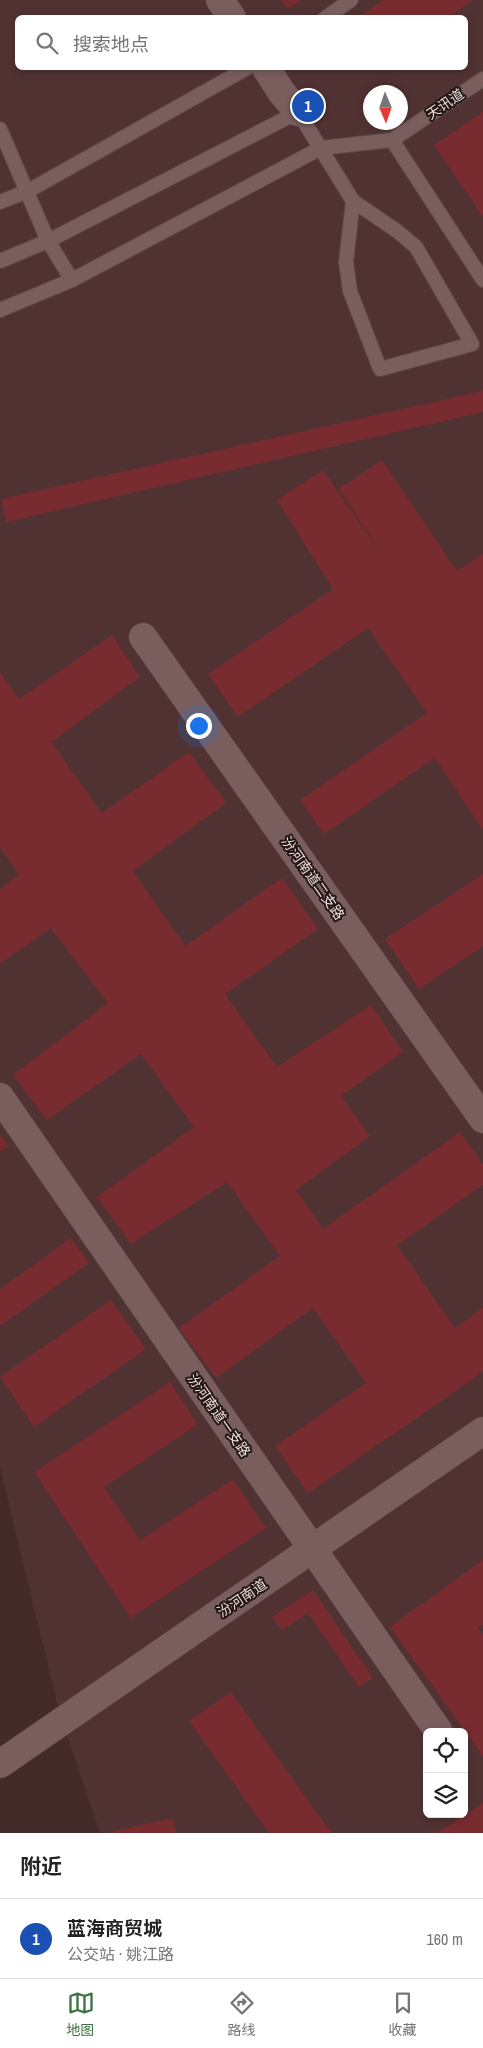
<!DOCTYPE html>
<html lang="zh">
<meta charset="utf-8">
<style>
body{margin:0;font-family:"Archivo Narrow","Noto Sans SC",sans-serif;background:#f2f2f2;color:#222}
.controls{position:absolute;right:15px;bottom:15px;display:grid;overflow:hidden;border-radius:8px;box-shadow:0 2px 8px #0003}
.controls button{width:45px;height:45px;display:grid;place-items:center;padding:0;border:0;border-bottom:1px solid #e0e0e0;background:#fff;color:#222;font:25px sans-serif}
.compass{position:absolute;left:363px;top:85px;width:45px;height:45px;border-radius:50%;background:#fff;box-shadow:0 2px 8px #0003;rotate:178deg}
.you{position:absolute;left:198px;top:725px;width:18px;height:18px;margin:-12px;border:4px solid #fff;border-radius:50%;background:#1a73e8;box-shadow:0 0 0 8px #1a73e833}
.badge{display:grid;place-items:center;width:32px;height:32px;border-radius:50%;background:#3c7344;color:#fff;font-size:16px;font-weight:700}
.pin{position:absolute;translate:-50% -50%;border:2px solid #fff;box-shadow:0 1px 5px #0006}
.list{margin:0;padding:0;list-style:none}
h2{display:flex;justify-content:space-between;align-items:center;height:65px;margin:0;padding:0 20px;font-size:21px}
h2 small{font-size:16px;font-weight:400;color:#767676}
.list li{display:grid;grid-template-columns:32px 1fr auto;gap:15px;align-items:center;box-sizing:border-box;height:80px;padding:0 20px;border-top:1px solid #e0e0e0}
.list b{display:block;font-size:19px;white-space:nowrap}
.list p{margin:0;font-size:16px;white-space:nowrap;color:#767676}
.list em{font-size:16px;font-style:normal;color:#767676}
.icon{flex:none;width:28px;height:28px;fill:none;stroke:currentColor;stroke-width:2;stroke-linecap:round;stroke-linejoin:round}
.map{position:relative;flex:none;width:483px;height:1833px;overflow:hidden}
.search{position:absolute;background:#fff;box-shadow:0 2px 8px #0003;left:15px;right:15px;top:15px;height:55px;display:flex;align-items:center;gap:12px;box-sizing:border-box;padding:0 18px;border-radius:8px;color:#767676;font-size:19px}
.sheet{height:145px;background:#fff}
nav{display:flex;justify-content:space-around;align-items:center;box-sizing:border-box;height:70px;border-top:1px solid #e0e0e0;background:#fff;font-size:14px;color:#767676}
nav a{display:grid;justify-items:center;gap:2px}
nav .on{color:#3c7344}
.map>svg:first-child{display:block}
.built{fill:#513232;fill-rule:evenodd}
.building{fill:#782c2f}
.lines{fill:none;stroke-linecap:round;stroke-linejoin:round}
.lane-casing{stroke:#5c4848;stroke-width:16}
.street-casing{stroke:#5c4848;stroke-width:29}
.secondary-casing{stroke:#5c4848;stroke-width:29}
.lane{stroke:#7a5e5d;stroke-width:14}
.street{stroke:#7a5e5d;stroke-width:28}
.secondary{stroke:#7a5e5d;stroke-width:28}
.labels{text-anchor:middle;stroke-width:4;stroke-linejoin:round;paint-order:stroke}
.street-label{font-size:14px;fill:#efdfde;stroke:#221716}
</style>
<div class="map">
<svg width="483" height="1833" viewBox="0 0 483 1833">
<rect width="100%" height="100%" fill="#432b2a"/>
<path class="built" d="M0,0H483V1833H100L59,1711L0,1467ZM18,18H466V68H18ZM370,92H400V122H370ZM427,1732H464V1814H427Z"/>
<g class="building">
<polygon points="281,0 301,0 287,9"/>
<polygon points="383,0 473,0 448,18 361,18 360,16"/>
<polygon points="483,112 483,217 434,145"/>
<polygon points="483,391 483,412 6,522 1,499"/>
<polygon points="382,460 457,571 483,554 483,830 435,758 324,834 300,800 427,713 368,628 238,717 208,674 333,589 277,500 323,470 392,569 339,489"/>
<polygon points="112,635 140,677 51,742 102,813 189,752 226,803 133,871 185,946 282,878 318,929 225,994 277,1067 371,1005 403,1052 341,1096 370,1136 296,1190 323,1229 460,1132 483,1164 483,1185 397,1245 455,1328 483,1308 483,1372 308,1493 275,1446 366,1383 313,1308 216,1378 179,1328 280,1256 227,1182 131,1244 97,1197 194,1127 141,1054 47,1120 13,1075 108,1003 51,928 0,964 0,889 19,875 0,847 0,672 19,699"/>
<polygon points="483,874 483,946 419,989 385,939"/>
<polygon points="0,1134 8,1146 0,1152"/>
<polygon points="71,1238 89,1263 0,1326 0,1289"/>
<polygon points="111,1300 146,1349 34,1427 0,1377"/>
<polygon points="170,1382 198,1424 104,1487 140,1540 233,1479 266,1528 131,1618 34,1472"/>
<polygon points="483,1560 483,1625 478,1628 483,1634 483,1756 390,1627"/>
<polygon points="313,1590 373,1678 359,1687 308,1613 282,1630 272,1617"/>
<polygon points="231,1692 312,1806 332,1833 269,1833 189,1721"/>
<polygon points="483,1803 483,1833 437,1833"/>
<polygon points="173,1818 176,1833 114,1833 114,1831"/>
</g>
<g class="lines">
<g class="lane-casing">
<g id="lane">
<polyline points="325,18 351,0"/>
<polyline points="0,129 48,241 72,280"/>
<polyline points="392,140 483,280"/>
<polyline points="0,202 28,191 247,68"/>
<polyline points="0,261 48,241 298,112 353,201 397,231 416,247 472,344 380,369 350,291 346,262 353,201"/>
<polyline points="0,310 72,280 321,148 392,140 483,79"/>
</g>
</g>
<g class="street-casing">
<g id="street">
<polyline points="220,0 232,18"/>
<polyline points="266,68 282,93 298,112"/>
<polyline points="143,637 483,1119"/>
<polyline points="0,1097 439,1732"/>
</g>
</g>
<g class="secondary-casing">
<polyline id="secondary" points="0,1764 483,1431"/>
</g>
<use href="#lane" class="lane"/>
<use href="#street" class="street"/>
<use href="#secondary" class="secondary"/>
</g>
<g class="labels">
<g class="street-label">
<text transform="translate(445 104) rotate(-34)" y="5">天讯道</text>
<text transform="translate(313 878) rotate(55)" y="5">汾河南道二支路</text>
<text transform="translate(219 1415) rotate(55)" y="5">汾河南道一支路</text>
<text transform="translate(242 1598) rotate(-34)" y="5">汾河南道</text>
</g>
</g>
</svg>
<div class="controls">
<button><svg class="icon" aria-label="locate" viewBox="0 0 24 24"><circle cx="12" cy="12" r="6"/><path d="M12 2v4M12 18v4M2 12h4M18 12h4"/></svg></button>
<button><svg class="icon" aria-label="layers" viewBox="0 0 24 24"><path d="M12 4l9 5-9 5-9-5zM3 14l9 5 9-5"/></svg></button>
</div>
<svg class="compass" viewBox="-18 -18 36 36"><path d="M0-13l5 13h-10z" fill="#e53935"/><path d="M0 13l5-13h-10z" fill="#767676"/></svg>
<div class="you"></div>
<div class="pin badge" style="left:308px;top:106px;background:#1a4fb4">1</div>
<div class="search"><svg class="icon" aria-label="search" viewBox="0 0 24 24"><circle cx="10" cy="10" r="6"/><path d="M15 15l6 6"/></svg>搜索地点</div>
</div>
<section class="sheet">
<h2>附近<small></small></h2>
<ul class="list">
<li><span class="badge" style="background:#1a4fb4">1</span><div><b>蓝海商贸城</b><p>公交站 · 姚江路</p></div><em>160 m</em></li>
</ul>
</section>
<nav>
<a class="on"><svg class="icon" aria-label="map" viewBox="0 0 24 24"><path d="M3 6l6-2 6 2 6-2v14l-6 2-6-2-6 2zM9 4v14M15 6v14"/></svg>地图</a>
<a><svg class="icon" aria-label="directions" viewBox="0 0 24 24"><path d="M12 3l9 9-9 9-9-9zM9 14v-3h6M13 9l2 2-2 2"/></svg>路线</a>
<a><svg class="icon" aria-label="saved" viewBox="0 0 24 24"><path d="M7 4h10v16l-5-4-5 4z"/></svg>收藏</a>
</nav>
